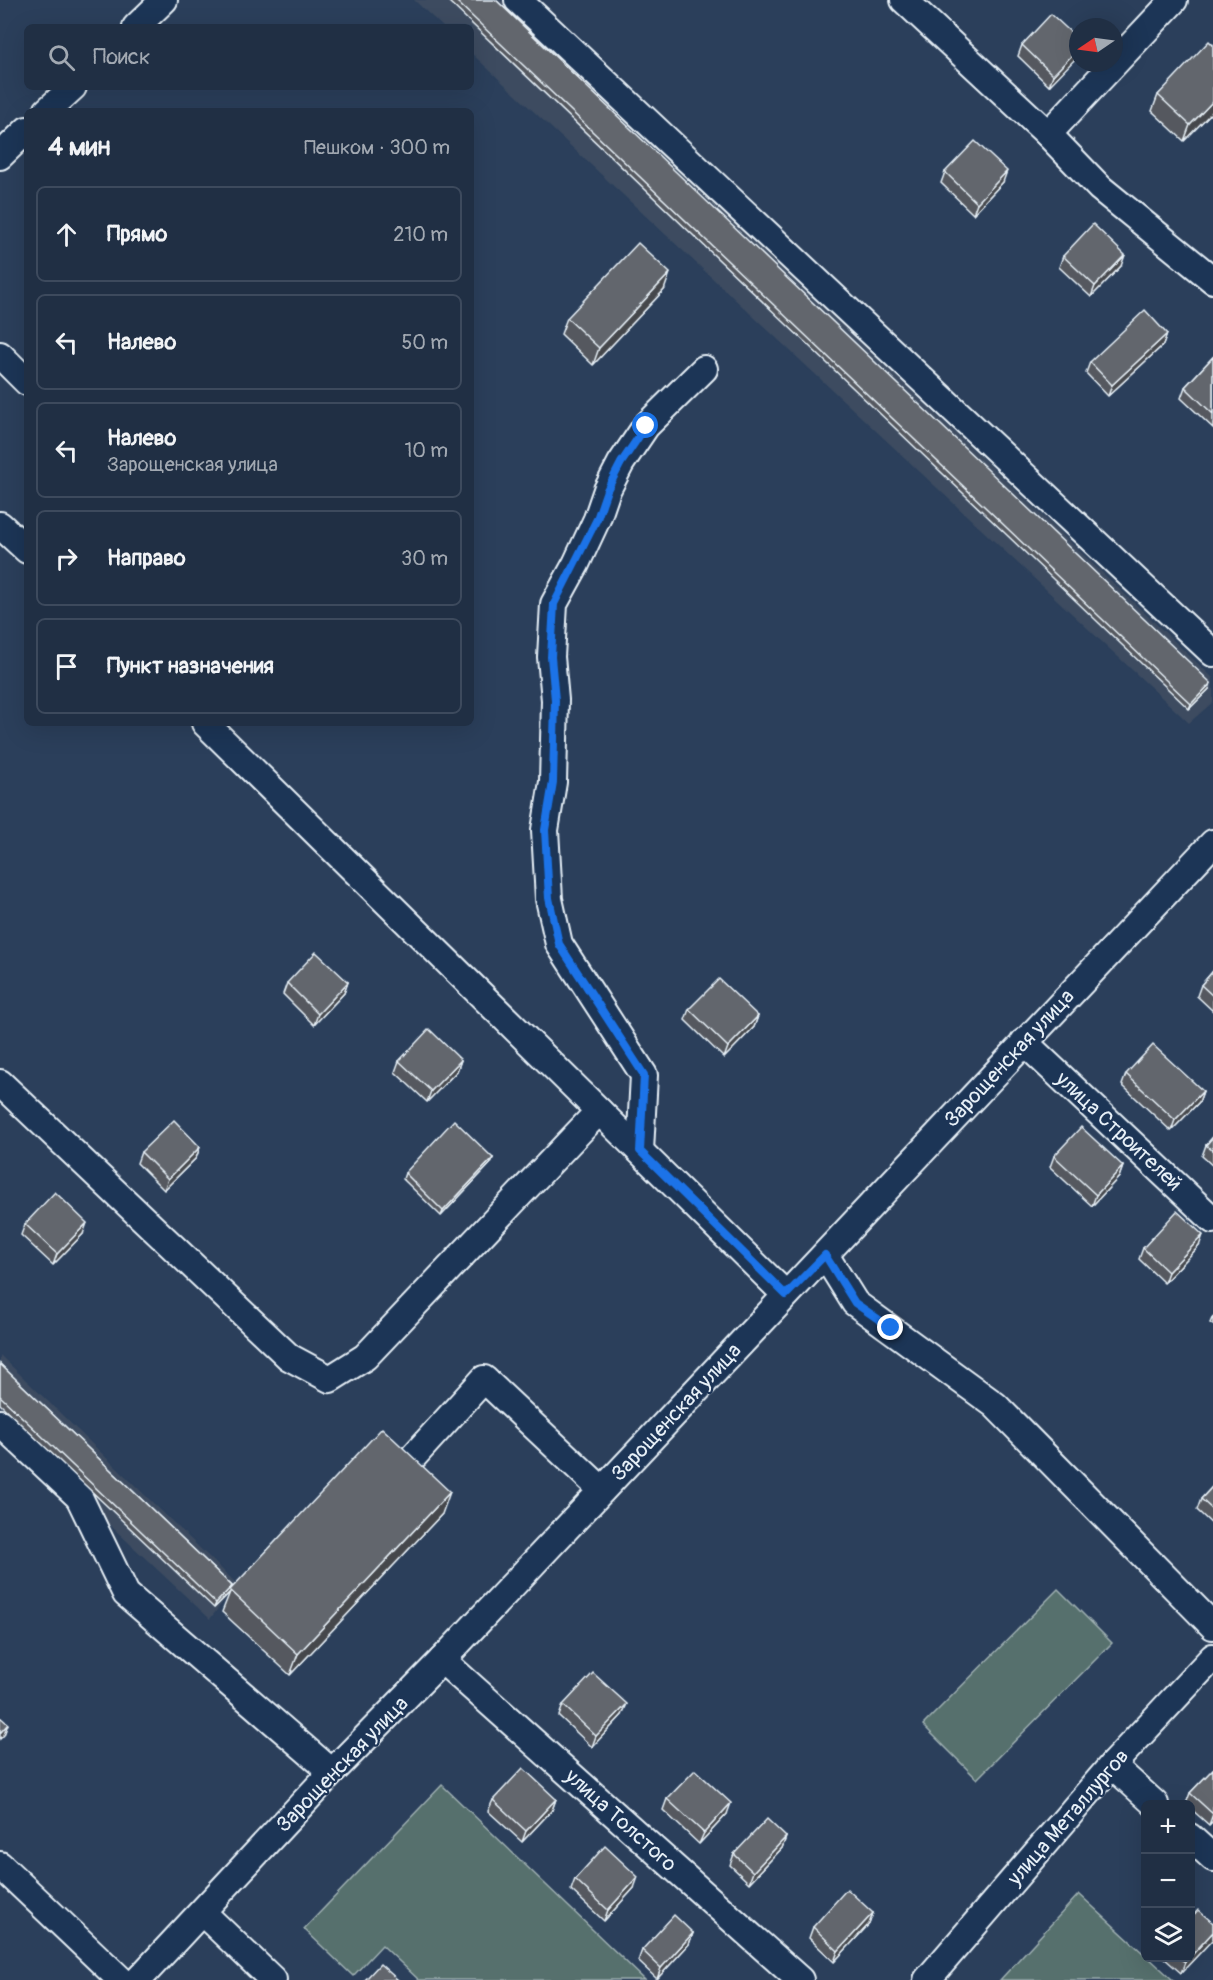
<!DOCTYPE html>
<html lang="ru">
<meta charset="utf-8">
<style>
body{margin:0;font-family:Pangolin,sans-serif;background:#28374b;color:#f1f3f6}
.controls{position:absolute;right:18px;bottom:18px;display:grid;overflow:hidden;border-radius:9px;box-shadow:0 6px 24px #0002}
.controls button{width:54px;height:54px;display:grid;place-items:center;padding:0;border:0;border-bottom:2px solid #3d4a5d;background:#202f44;color:#f1f3f6;font:30px sans-serif}
.compass{position:absolute;left:1069px;top:18px;width:54px;height:54px;border-radius:50%;background:#202f44;box-shadow:0 6px 24px #0002;rotate:257deg}
.stop{position:absolute;width:18px;height:18px;margin:-14px;border:4px solid #1a73e8;border-radius:50%;background:#fff}
.stop.end{background:#1a73e8;border-color:#fff;box-shadow:0 2px 6px #0008}
.list{margin:0;padding:0;list-style:none}
h2{display:flex;justify-content:space-between;align-items:center;height:78px;margin:0;padding:0 24px;font-size:26px}
h2 small{font-size:20px;font-weight:400;color:#a2a9b2}
.list li{display:grid;grid-template-columns:39px 1fr auto;gap:18px;align-items:center;box-sizing:border-box;height:96px;margin:0 12px 12px;padding:0 12px;border:2px solid #3d4a5d;border-radius:9px}
.list b{display:block;font-size:22px;white-space:nowrap}
.list p{margin:0;font-size:20px;white-space:nowrap;color:#a2a9b2}
.list em{font-size:20px;font-style:normal;color:#a2a9b2}
.icon{flex:none;width:33px;height:33px;fill:none;stroke:currentColor;stroke-width:2;stroke-linecap:round;stroke-linejoin:round}
.map{position:relative;flex:none;width:1213px;height:1980px;overflow:hidden}
.search{position:absolute;background:#202f44;box-shadow:0 6px 24px #0002;left:24px;top:24px;width:450px;height:66px;display:flex;align-items:center;gap:15px;box-sizing:border-box;padding:0 21px;border-radius:9px;color:#a2a9b2;font-size:22px}
.panel{position:absolute;background:#202f44;box-shadow:0 6px 24px #0002;left:24px;top:108px;width:450px;height:618px;border-radius:9px}
.map>svg:first-child{display:block}
.built{fill:#3c4b60}
.green{fill:#56706d;stroke:#9fb0b2;stroke-width:1.5}
.lines{fill:none;stroke-linecap:round;stroke-linejoin:round}
.minor-casing{stroke:#e8f1f8;stroke-width:30}
.minor{stroke:#1d3557;stroke-width:26}
.wall{fill:#54585e;stroke:#e8f1f8;stroke-width:1.5}
.shaded-wall{fill:#45474c;stroke:#e8f1f8;stroke-width:1.5}
.building{fill:#62666d;stroke:#e8f1f8;stroke-width:1.5}
.route{stroke:#1a73e8;stroke-width:8}
.labels{text-anchor:middle;stroke-width:4.5;stroke-linejoin:round;paint-order:stroke}
.street-label{font-size:21px;fill:#e8f1f8;stroke:#1d3557}
</style>
<div class="map">
<svg width="1213" height="1980" viewBox="0 0 1213 1980">
<rect width="100%" height="100%" fill="#2b3f5b"/>
<filter id="ink" filterUnits="userSpaceOnUse"><feTurbulence type="fractalNoise" baseFrequency=".0167" numOctaves="2"/><feDisplacementMap in="SourceGraphic" scale="12" xChannelSelector="R" yChannelSelector="G"/><feConvolveMatrix kernelMatrix="1 2 1 2 8 2 1 2 1" color-interpolation-filters="sRGB"/></filter>
<g filter="url(#ink)">
<g class="built">
<polygon points="414,0 501,0 1213,678 1213,702 1189,723 471,53 471,27 443,27"/>
<polygon points="0,1355 237,1584 210,1619 0,1422"/>
</g>
<g class="green">
<polygon points="1058,1589 1112,1643 977,1779 923,1725"/>
<polygon points="442,1785 645,1980 419,1980 382,1945 353,1976 304,1929"/>
<polygon points="1079,1894 1145,1955 1146,1958 1149,1958 1173,1980 1000,1980"/>
</g>
<g class="lines">
<g class="minor-casing">
<g id="minor">
<polyline points="518,0 1213,653"/>
<polyline points="904,0 1048,134 1100,188 1213,280"/>
<polyline points="136,27 164,0"/>
<polyline points="47,111 73,87"/>
<polyline points="1048,134 1174,0"/>
<polyline points="0,156 27,130"/>
<polyline points="0,355 27,382"/>
<polyline points="0,525 27,550"/>
<polyline points="205,723 786,1295"/>
<polyline points="1024,1042 1213,1220"/>
<polyline points="0,1083 289,1357 330,1379 365,1357 599,1111"/>
<polyline points="640,1151 644,1075 559,944 549,899 545,830 553,782 555,700 551,657 554,604 576,564 597,519 607,490 621,463 646,426 704,369"/>
<polyline points="825,1255 855,1303 995,1405 1213,1626"/>
<polyline points="0,1423 79,1497 126,1594 332,1772"/>
<polyline points="414,1456 484,1379 602,1490"/>
<polyline points="442,1660 800,1980"/>
<polyline points="1112,1765 1155,1804"/>
<polyline points="1190,1837 1213,1858"/>
<polyline points="0,1865 121,1980"/>
<polyline points="202,1912 273,1980"/>
<polyline points="138,1980 332,1772 442,1660 1213,843"/>
<polyline points="927,1980 1112,1765 1213,1657"/>
</g>
</g>
<use href="#minor" class="minor"/>
</g>
<g class="wall">
<polygon points="447,0 496,0 1209,689 1189,709"/>
<polygon points="1078,39 1049,86 1018,56 1022,45"/>
<polygon points="1213,45 1213,111 1184,141 1152,111 1158,95"/>
<polygon points="945,172 1003,182 973,214 941,183"/>
<polygon points="1063,256 1121,266 1091,297 1059,267"/>
<polygon points="664,290 593,365 561,334 567,318"/>
<polygon points="1167,334 1163,345 1108,396 1086,373 1090,362"/>
<polygon points="1213,357 1213,428 1181,398 1185,387"/>
<polygon points="1213,971 1213,1011 1197,996 1201,985"/>
<polygon points="348,982 344,993 314,1025 283,994 287,983"/>
<polygon points="689,1009 758,1016 754,1027 724,1058 685,1020"/>
<polygon points="461,1060 457,1071 427,1102 395,1072 399,1061"/>
<polygon points="1126,1074 1203,1091 1199,1102 1171,1131 1122,1085"/>
<polygon points="1213,1137 1213,1166 1202,1156 1206,1145"/>
<polygon points="200,1147 196,1158 164,1190 137,1163 141,1152"/>
<polygon points="1054,1156 1123,1166 1119,1177 1092,1206 1050,1167"/>
<polygon points="493,1158 491,1163 441,1216 403,1179 405,1173"/>
<polygon points="25,1224 83,1234 53,1265 21,1235"/>
<polygon points="1199,1246 1164,1283 1139,1259 1143,1248"/>
<polygon points="1213,1316 1213,1325 1210,1323"/>
<polygon points="0,1364 232,1586 230,1590 442,1514 290,1675 222,1612 230,1592 214,1608 0,1404"/>
<polygon points="1213,1486 1213,1525 1197,1510 1201,1499"/>
<polygon points="563,1705 622,1715 592,1747 559,1716"/>
<polygon points="1213,1769 1213,1821 1209,1825 1191,1809 1191,1804 1186,1804 1190,1793"/>
<polygon points="556,1799 552,1810 522,1842 488,1811 493,1800"/>
<polygon points="667,1799 727,1814 699,1844 663,1810"/>
<polygon points="786,1837 782,1848 749,1883 730,1865 734,1854"/>
<polygon points="575,1879 634,1888 604,1921 571,1890"/>
<polygon points="873,1913 869,1924 834,1962 809,1938 813,1927"/>
<polygon points="1213,1923 1213,1939 1181,1973 1164,1958 1191,1958"/>
<polygon points="693,1933 689,1944 657,1979 638,1961 642,1950"/>
</g>
<g class="shaded-wall">
<polygon points="1078,49 1078,56 1049,86 1053,75"/>
<polygon points="1213,101 1213,111 1184,141 1190,125"/>
<polygon points="1007,171 1003,182 973,214 977,203"/>
<polygon points="1125,255 1121,266 1091,297 1095,286"/>
<polygon points="670,273 664,290 593,365 599,348"/>
<polygon points="1167,334 1163,345 1108,396 1112,385"/>
<polygon points="1211,683 1209,689 1189,709 1191,704"/>
<polygon points="348,982 344,993 314,1025 318,1014"/>
<polygon points="758,1016 754,1027 724,1058 728,1047"/>
<polygon points="461,1060 457,1071 427,1102 431,1091"/>
<polygon points="1203,1091 1199,1102 1171,1131 1175,1120"/>
<polygon points="200,1147 196,1158 164,1190 168,1179"/>
<polygon points="493,1158 491,1163 441,1216 443,1211"/>
<polygon points="1123,1166 1119,1177 1092,1206 1096,1195"/>
<polygon points="87,1223 83,1234 53,1265 57,1254"/>
<polygon points="1203,1235 1199,1246 1164,1283 1168,1272"/>
<polygon points="450,1492 442,1514 290,1675 298,1654"/>
<polygon points="232,1586 230,1592 214,1608 216,1603"/>
<polygon points="627,1704 622,1715 592,1747 596,1736"/>
<polygon points="8,1724 4,1735 0,1739 0,1733"/>
<polygon points="556,1799 552,1810 522,1842 526,1831"/>
<polygon points="731,1803 727,1814 699,1844 704,1833"/>
<polygon points="1213,1814 1213,1821 1209,1825"/>
<polygon points="786,1837 782,1848 749,1883 753,1872"/>
<polygon points="638,1877 634,1888 604,1921 608,1910"/>
<polygon points="873,1913 869,1924 834,1962 838,1951"/>
<polygon points="1213,1932 1213,1939 1181,1973 1185,1962 1189,1958 1191,1958 1191,1956"/>
<polygon points="693,1933 689,1944 657,1979 661,1968"/>
</g>
<g class="building">
<polygon points="455,0 496,0 1211,683 1191,704"/>
<polygon points="1051,14 1078,39 1078,49 1053,75 1022,45"/>
<polygon points="1209,41 1213,45 1213,101 1190,125 1158,95"/>
<polygon points="975,141 1007,171 977,203 945,172"/>
<polygon points="1093,224 1125,255 1095,286 1063,256"/>
<polygon points="638,243 670,273 599,348 567,318"/>
<polygon points="1145,310 1167,334 1112,385 1090,362"/>
<polygon points="1213,357 1213,414 1185,387"/>
<polygon points="316,952 348,982 318,1014 287,983"/>
<polygon points="1213,971 1213,996 1201,985"/>
<polygon points="719,979 758,1016 728,1047 689,1009"/>
<polygon points="429,1029 461,1060 431,1091 399,1061"/>
<polygon points="1153,1045 1203,1091 1175,1120 1126,1074"/>
<polygon points="174,1120 200,1147 168,1179 141,1152"/>
<polygon points="454,1120 493,1158 443,1211 405,1173"/>
<polygon points="1081,1127 1123,1166 1096,1195 1054,1156"/>
<polygon points="1213,1137 1213,1151 1206,1145"/>
<polygon points="55,1192 87,1223 57,1254 25,1224"/>
<polygon points="1177,1211 1203,1235 1168,1272 1143,1248"/>
<polygon points="0,1364 232,1586 216,1603 0,1396"/>
<polygon points="382,1428 450,1492 298,1654 230,1590"/>
<polygon points="1213,1486 1213,1510 1201,1499"/>
<polygon points="593,1673 627,1704 596,1736 563,1705"/>
<polygon points="0,1717 8,1724 0,1733"/>
<polygon points="523,1768 556,1799 526,1831 493,1800"/>
<polygon points="1213,1769 1213,1814 1190,1793"/>
<polygon points="695,1770 731,1803 704,1833 667,1799"/>
<polygon points="767,1819 786,1837 753,1872 734,1854"/>
<polygon points="605,1846 638,1877 608,1910 575,1879"/>
<polygon points="847,1889 873,1913 838,1951 813,1927"/>
<polygon points="1198,1910 1213,1923 1213,1932 1191,1956 1191,1918"/>
<polygon points="674,1915 693,1933 661,1968 642,1950"/>
<polygon points="1179,1958 1189,1958 1185,1962"/>
<polygon points="380,1964 398,1980 365,1980"/>
</g>
</g>
<g class="lines" filter="url(#ink)">
<polyline class="route" points="646,426 621,463 607,490 597,519 554,604 551,657 555,700 553,782 545,830 549,898 559,944 644,1075 640,1151 786,1295 825,1255 855,1303 891,1328"/>
</g>
<g class="labels">
<g class="street-label">
<text transform="translate(1009 1058) rotate(-47)" y="7">Зарощенская улица</text>
<text transform="translate(1119 1131) rotate(43)" y="7">улица Строителей</text>
<text transform="translate(676 1412) rotate(-47)" y="7">Зарощенская улица</text>
<text transform="translate(342 1764) rotate(-46)" y="7">Зарощенская улица</text>
<text transform="translate(1068 1817) rotate(-49)" y="7">улица Металлургов</text>
<text transform="translate(621 1820) rotate(42)" y="7">улица Толстого</text>
</g>
</g>
</svg>
<div class="controls">
<button>+</button>
<button>−</button>
<button><svg class="icon" aria-label="layers" viewBox="0 0 24 24"><path d="M12 4l9 5-9 5-9-5zM3 14l9 5 9-5"/></svg></button>
</div>
<svg class="compass" viewBox="-18 -18 36 36"><path d="M0-13l5 13h-10z" fill="#e53935"/><path d="M0 13l5-13h-10z" fill="#a2a9b2"/></svg>
<div class="stop" style="left:646px;top:426px"></div>
<div class="stop end" style="left:891px;top:1328px"></div>
<div class="search"><svg class="icon" aria-label="search" viewBox="0 0 24 24"><circle cx="10" cy="10" r="6"/><path d="M15 15l6 6"/></svg>Поиск</div>
<section class="panel">
<h2>4 мин<small>Пешком · 300 m</small></h2>
<ul class="list">
<li><svg class="icon" aria-label="ahead" viewBox="0 0 24 24"><path d="M12 20V5M6 11l6-6 6 6"/></svg><div><b>Прямо</b></div><em>210 m</em></li>
<li><svg class="icon" aria-label="left" viewBox="0 0 24 24"><path d="M17 20v-9H6M10 6l-5 5 5 5"/></svg><div><b>Налево</b></div><em>50 m</em></li>
<li><svg class="icon" aria-label="left" viewBox="0 0 24 24"><path d="M17 20v-9H6M10 6l-5 5 5 5"/></svg><div><b>Налево</b><p>Зарощенская улица</p></div><em>10 m</em></li>
<li><svg class="icon" aria-label="right" viewBox="0 0 24 24"><path d="M7 20v-9h11M14 6l5 5-5 5"/></svg><div><b>Направо</b></div><em>30 m</em></li>
<li><svg class="icon" aria-label="arrive" viewBox="0 0 24 24"><path d="M6 21V4h12l-3 4 3 4H6"/></svg><div><b>Пункт назначения</b></div></li>
</ul>
</section>
</div>
